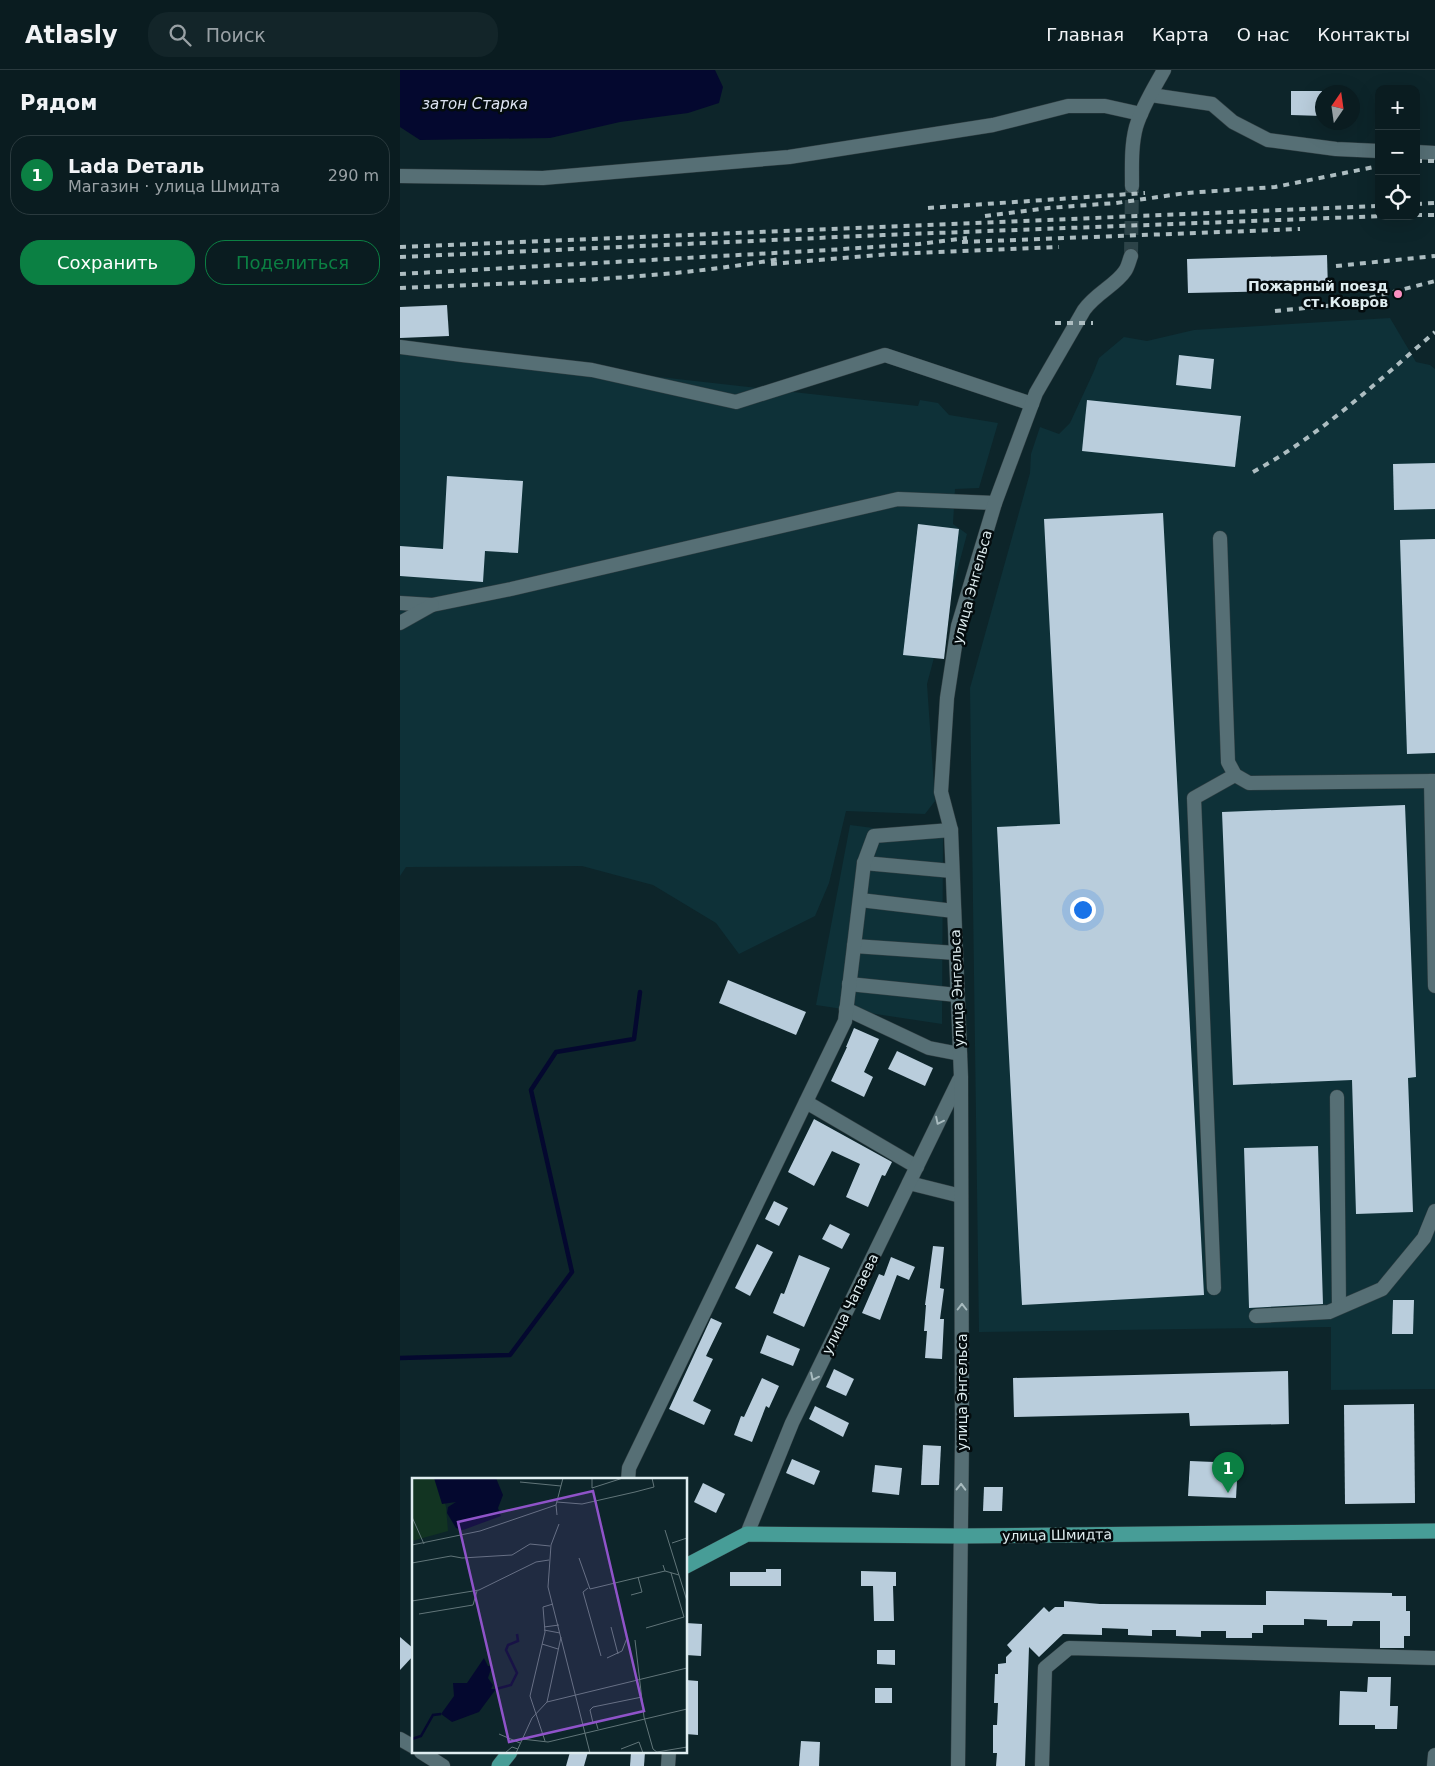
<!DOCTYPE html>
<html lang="ru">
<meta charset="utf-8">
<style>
body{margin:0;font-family:"DejaVu Sans",sans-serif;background:#132529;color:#f1f3f6}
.controls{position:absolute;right:15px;top:15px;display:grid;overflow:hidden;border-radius:10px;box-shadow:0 5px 20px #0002}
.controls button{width:45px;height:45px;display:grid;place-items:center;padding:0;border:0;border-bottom:1px solid #2a3a3e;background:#0a1c20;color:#f1f3f6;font:25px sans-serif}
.compass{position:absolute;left:915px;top:15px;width:45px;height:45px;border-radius:50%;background:#0a1c20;box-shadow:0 5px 20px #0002;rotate:13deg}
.you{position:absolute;left:682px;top:839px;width:18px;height:18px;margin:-12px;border:4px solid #fff;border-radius:50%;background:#1a73e8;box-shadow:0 0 0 8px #1a73e833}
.badge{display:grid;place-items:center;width:32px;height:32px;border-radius:50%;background:#0b8043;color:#fff;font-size:16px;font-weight:700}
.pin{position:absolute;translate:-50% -41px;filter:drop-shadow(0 1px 2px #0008)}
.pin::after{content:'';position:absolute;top:26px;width:18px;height:15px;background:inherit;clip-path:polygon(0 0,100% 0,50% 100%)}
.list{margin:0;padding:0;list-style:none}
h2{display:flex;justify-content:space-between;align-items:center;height:65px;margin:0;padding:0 20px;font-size:21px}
h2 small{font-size:16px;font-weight:400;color:#99a1a5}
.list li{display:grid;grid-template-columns:32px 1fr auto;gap:15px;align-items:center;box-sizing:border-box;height:80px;margin:0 10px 10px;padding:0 10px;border:1px solid #2a3a3e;border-radius:20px}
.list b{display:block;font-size:19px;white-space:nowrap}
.list p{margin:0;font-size:16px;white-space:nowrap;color:#99a1a5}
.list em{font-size:16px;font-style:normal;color:#99a1a5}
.actions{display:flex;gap:10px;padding:15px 20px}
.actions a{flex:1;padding:11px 0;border:1px solid #0b8043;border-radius:20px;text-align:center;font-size:18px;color:#0b8043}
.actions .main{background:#0b8043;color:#fff}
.icon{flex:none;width:28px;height:28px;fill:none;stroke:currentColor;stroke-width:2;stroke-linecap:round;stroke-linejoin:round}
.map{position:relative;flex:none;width:1035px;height:1696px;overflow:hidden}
header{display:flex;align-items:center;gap:30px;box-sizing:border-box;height:70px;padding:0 25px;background:#0a1c20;border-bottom:1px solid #2a3a3e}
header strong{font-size:24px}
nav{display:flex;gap:28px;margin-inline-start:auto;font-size:18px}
.search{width:350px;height:45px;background:#132529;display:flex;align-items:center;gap:12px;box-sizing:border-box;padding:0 18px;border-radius:20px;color:#99a1a5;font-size:19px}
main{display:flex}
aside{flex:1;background:#0a1c20}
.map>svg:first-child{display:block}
.built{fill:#0e3138}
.water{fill:#04082f}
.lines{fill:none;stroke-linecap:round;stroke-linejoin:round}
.stream{stroke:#04082f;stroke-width:4.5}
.building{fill:#b9cddc}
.minor-tunnel{stroke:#2c4348;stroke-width:14;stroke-dasharray:14 7;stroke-linecap:butt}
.minor-casing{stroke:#313f43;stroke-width:15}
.major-casing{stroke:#313f43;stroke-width:16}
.minor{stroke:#566f75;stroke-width:14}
.major{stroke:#479d97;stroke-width:15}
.rail{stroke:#adbdc1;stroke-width:4;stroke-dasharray:6 6;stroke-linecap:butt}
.oneway{stroke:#a8bbbf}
.poi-dot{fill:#fc8fc1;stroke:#040c0e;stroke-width:2}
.labels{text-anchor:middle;stroke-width:5;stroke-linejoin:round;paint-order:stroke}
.poi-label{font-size:14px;font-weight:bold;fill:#dfedf0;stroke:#040c0e;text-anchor:end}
.street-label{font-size:14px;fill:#dfedf0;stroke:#040c0e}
.water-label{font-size:15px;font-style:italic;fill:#dde3f2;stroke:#040c0e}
.inset-river{fill:none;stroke:#04082f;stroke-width:2.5}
.inset-road{fill:none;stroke:#617579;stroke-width:1}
.view{fill:#8f53c9;fill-opacity:0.15;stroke:#8f53c9;stroke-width:2.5}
.inset-edge{fill:none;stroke:#dfedf0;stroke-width:2.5}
</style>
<header>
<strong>Atlasly</strong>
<div class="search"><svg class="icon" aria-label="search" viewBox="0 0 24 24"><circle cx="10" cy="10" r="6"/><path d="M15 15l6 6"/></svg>Поиск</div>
<nav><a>Главная</a><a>Карта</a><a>О нас</a><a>Контакты</a></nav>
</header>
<main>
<aside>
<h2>Рядом<small></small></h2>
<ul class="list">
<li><span class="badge">1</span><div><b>Lada Dеталь</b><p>Магазин · улица Шмидта</p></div><em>290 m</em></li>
</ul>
<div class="actions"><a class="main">Сохранить</a><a>Поделиться</a></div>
</aside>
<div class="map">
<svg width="1035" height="1696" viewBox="0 0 1035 1696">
<rect width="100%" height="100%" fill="#0d252a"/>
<g class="built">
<polygon points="990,248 1016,292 1030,295 1035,299 1035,1319 931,1320 931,1257 579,1262 570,618 630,403 631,384 640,357 659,364 670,353 694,301 699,288 724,267 747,271 794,260"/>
<polygon points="0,278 518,336 520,330 538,333 549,345 598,353 579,418 555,419 553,454 567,464 527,614 535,731 525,744 446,741 429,813 415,846 339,884 316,853 253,815 182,796 6,797 0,806"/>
<polygon points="450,755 543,767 542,954 416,935"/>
</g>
<polygon class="water" points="0,0 315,0 323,17 319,33 288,43 220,52 150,68 20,70 0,57"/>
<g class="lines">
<polyline class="stream" points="0,1288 110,1285 172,1202 131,1020 156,982 234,969 240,922"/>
</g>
<g class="building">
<polygon points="891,21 922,21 922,46 891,45"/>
<polygon points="927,185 928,220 788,223 787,189"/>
<polygon points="47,235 49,266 0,268 0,237"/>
<polygon points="779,285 814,289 811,319 776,315"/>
<polygon points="687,330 841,346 835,397 682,381"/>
<polygon points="1035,393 1035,439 994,440 993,394"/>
<polygon points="47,406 123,411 118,483 85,481 83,512 0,506 0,476 43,479"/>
<polygon points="763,443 804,1225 622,1235 597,757 660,754 644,449"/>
<polygon points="518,454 559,459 544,589 503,585"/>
<polygon points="1035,469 1035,683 1007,684 1000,470"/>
<polygon points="1005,735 1016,1007 1008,1008 1013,1142 956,1144 952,1010 833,1015 822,742"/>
<polygon points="328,910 406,942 396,965 319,933"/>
<polygon points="454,958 479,969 464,1002 473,1007 464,1027 431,1011 447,977 446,977"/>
<polygon points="497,981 533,998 525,1016 488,999"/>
<polygon points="414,1049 492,1092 485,1106 482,1105 468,1137 446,1127 460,1094 432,1081 414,1116 388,1102"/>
<polygon points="918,1076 923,1234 849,1238 844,1078"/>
<polygon points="374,1131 388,1138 379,1156 365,1149"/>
<polygon points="430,1154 450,1164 442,1179 422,1169"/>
<polygon points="357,1174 373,1182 350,1226 335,1218"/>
<polygon points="533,1176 544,1177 540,1218 544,1219 540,1249 544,1249 542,1289 525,1288 527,1261 524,1261 526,1235 525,1235"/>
<polygon points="399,1185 430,1198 404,1257 373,1243 381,1223 384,1224"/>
<polygon points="491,1187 515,1197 509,1210 497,1205 480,1250 462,1243 479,1204 484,1206"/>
<polygon points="993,1230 1014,1230 1013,1264 992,1264"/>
<polygon points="311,1248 322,1253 306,1286 313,1289 293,1331 311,1340 304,1355 269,1339"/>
<polygon points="367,1265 400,1279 393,1296 360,1283"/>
<polygon points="434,1299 454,1309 446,1326 426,1317"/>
<polygon points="888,1301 889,1354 790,1356 789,1343 614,1347 613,1308"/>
<polygon points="362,1308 379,1316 369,1338 366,1336 352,1372 334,1365 341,1346 344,1347"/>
<polygon points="1014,1334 1015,1433 945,1434 944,1335"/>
<polygon points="415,1336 449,1353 443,1367 409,1349"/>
<polygon points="523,1375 541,1376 539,1415 521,1415"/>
<polygon points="392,1389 420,1401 414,1415 386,1403"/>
<polygon points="790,1391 838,1393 836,1428 788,1426"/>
<polygon points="475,1395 502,1398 499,1425 472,1422"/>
<polygon points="303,1413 325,1424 316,1443 294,1432"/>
<polygon points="584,1417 603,1417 602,1441 583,1441"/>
<polygon points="366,1499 381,1499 381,1516 330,1516 330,1502 366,1502"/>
<polygon points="461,1501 496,1502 496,1516 493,1516 494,1551 474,1551 473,1516 461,1516"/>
<polygon points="866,1521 992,1523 992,1526 1006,1526 1006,1541 1010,1541 1010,1566 1004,1566 1004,1578 980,1578 980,1551 953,1551 952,1556 927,1556 927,1550 904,1549 904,1555 863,1555 863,1563 852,1563 852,1568 826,1568 826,1561 801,1561 801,1567 776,1566 776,1560 752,1560 752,1566 728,1565 728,1559 702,1558 702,1565 663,1564 639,1587 629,1577 625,1696 596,1696 597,1683 593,1683 593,1655 597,1655 598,1633 594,1633 595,1604 598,1604 598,1594 606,1593 606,1587 612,1581 607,1575 644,1537 649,1542 655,1537 664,1537 664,1531 700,1534 866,1535"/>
<polygon points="286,1553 302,1554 301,1586 286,1585"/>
<polygon points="0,1567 14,1579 14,1585 0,1600"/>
<polygon points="477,1580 495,1580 495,1595 477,1594"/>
<polygon points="968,1607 991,1607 990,1636 998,1636 997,1659 975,1659 975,1655 939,1655 940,1621 967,1622"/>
<polygon points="286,1610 298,1611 298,1665 286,1664"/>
<rect x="475" y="1618" width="17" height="15"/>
<polygon points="401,1671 420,1672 419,1696 399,1696"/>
<polygon points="170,1682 188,1682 184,1696 166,1696"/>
<polygon points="231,1682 245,1682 244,1696 230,1696"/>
</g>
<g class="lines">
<polyline class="minor-tunnel" points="731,186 732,116"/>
<g class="minor-casing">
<g id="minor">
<polyline points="751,25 812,34 833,52 868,70 936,79 979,81"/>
<polyline points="1016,82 1035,83"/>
<polyline points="0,106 143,108 389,87 593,55 668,36 705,36 741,44"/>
<path d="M732,116C732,96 731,76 736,57C742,37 754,18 764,0"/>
<polyline points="0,277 62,285 192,300 336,332 485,285 632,334"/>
<polyline points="820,468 828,692 835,705 849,713 1035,711"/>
<polyline points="0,533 32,535 111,519 498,429 595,433"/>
<polyline points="0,553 32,535"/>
<polyline points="1031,711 1035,916"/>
<polyline points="464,793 552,801"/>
<polyline points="460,830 554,841"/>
<polyline points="454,876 556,883"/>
<polyline points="449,914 557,925"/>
<polyline points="446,939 529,978 560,984"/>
<polyline points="937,1027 939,1237"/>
<polyline points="406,1032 517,1097"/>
<polyline points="509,1113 561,1126"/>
<polyline points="814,1218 794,728 835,705"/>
<polyline points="856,1246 929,1242 982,1219 1024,1168 1035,1141"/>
<polyline points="228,1410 229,1398 445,951 464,793 474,766 551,760"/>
<polyline points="347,1464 392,1353 559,1010"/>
<polyline points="0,1669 14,1677"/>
<polyline points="21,1682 43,1696"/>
<polyline points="268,1696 269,1682"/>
<path d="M558,1696L562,1369L561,1007L551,760L541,722L547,628L558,556L595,433L636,323L684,240C696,223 716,215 725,201C728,197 729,191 731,186"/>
<polyline points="642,1696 645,1598 669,1578 1035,1588"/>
<polyline points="1034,1696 1035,1685"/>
</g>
</g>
<g class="major-casing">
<g id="major">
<polyline points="286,1496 347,1464 560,1466 1035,1461"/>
<polyline points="99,1696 110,1682"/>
</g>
</g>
<use href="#minor" class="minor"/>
<use href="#major" class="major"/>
<g class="rail">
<polyline points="1016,91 1035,91"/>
<polyline points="1016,134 1035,133"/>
<polyline points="528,138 745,123"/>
<polyline points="1016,145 1035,145"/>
<polyline points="585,146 648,138 716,133 786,123 875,117 979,96"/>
<polyline points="562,172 900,159"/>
<polyline points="0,177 979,136"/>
<polyline points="0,187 483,165 984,146"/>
<polyline points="371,194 491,184 659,177"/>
<polyline points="936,196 1035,186"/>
<polyline points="0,204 428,180 519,174 567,168"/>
<path d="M0,218C126,212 254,211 379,189"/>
<polyline points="875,241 946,234 1035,211"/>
<polyline points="655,253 693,253"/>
<path d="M853,402C921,365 977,312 1035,262"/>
</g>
</g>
<defs><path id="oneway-chevron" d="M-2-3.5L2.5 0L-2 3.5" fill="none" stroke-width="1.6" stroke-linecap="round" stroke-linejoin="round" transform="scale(1.25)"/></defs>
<g class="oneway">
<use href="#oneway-chevron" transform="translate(539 1051) rotate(116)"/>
<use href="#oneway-chevron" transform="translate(562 1237) rotate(-90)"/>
<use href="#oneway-chevron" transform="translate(414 1307) rotate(116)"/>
<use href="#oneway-chevron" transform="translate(561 1417) rotate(-89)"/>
</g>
<circle class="poi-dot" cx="998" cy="224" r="5"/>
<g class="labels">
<g class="poi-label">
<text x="988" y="221">Пожарный поезд<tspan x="988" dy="16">ст. Ковров</tspan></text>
</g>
<g class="street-label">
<text transform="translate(572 517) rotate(-75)" y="5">улица Энгельса</text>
<text transform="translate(557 918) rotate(-92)" y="5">улица Энгельса</text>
<text transform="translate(450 1234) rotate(-64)" y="5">улица Чапаева</text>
<text transform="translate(562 1322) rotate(-90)" y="5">улица Энгельса</text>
<text transform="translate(657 1465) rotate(-1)" y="5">улица Шмидта</text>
</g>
<g class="water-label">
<text x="75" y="39">затон Старка</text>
</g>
</g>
<g transform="translate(12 1408)">
<rect width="275" height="275" fill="#0d252a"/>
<path d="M0,0H26L34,29L36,53L0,63Z" fill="#123422"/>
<path d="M22,0H84L91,17L86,30L89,38L51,52L44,50L35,35L36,29L44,24L30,26ZM72,180L76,188H80L76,200L81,207L79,211H84L67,234L40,244L29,236L42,218L41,205H55Z" fill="#04082f"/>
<path class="inset-river" d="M84,211L99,207L105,195L94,172L96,167L106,163L105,156M0,261L9,258L21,237L29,236"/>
<path class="inset-road" d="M180,0V10L211,0M108,4L149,8M145,24L170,26L223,14L242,9L240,0M145,37L144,27L151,0M0,39L12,66M147,46L139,67L136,109L178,275M253,52L275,123M260,65L275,60M0,67L68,53L144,27M167,80L178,111L253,93M0,85L39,78L50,80L100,77L118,66L138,68M251,87L253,93L267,97M176,110L171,114L189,178M219,117L230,114L226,99M0,123L67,112L124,84L137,82M7,136L61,127L65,113M132,149L147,147M199,149L206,176M234,150L272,139L259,95M132,152L148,155M223,162L232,239L241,271L246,275M130,166L146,171M195,180L210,173L215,160L202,105M135,224L149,159M186,251L184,244L181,245L178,232L181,229L230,219M87,256L108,265M110,261L136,264L275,231M133,263L118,218L133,154L131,129L141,126M209,271L227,264L231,275M245,274L275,269M93,275L100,269L106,271M104,275L120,240L135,224L275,190"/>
<path class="view" d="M181,13L232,233L97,264L46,44Z"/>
<rect width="275" height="275" class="inset-edge"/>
</g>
</svg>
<div class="controls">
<button>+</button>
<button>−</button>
<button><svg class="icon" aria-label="locate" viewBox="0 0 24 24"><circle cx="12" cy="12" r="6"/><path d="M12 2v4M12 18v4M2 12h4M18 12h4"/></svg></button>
</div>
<svg class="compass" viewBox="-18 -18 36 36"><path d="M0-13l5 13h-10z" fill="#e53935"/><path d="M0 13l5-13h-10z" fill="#99a1a5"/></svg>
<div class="you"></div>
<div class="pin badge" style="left:828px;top:1423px">1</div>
</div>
</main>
